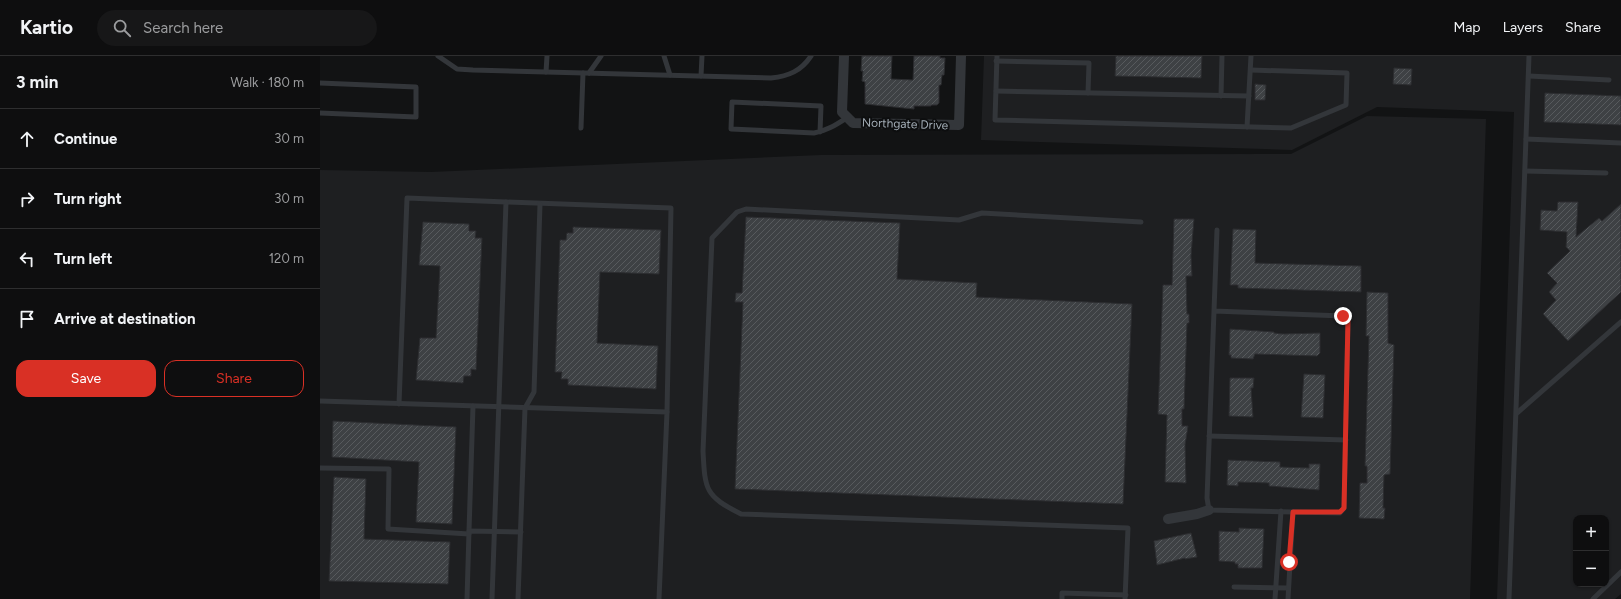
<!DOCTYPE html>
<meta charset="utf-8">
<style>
body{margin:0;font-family:Figtree,sans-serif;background:#171718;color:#f1f3f6}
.controls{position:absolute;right:12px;bottom:12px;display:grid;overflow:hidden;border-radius:8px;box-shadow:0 1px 3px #0004}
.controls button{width:36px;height:36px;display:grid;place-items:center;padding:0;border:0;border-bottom:1px solid #2e2e2f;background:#0e0e0f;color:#f1f3f6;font:20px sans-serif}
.stop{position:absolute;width:12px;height:12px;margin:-9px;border:3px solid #d93025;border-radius:50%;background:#fff}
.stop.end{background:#d93025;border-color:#fff;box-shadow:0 1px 4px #0008}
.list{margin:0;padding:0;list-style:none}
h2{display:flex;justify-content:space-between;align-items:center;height:52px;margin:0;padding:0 16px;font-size:17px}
h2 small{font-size:13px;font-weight:400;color:#9b9c9e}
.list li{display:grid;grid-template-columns:26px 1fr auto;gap:12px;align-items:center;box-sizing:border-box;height:60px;padding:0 16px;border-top:1px solid #2e2e2f}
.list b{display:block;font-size:15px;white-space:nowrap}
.list em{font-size:13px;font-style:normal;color:#9b9c9e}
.actions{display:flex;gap:8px;padding:12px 16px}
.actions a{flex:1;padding:9px 0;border:1px solid #d93025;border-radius:12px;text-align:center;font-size:14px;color:#d93025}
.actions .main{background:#d93025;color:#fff}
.icon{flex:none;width:22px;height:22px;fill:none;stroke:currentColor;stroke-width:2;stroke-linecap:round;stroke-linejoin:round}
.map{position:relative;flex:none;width:1301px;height:543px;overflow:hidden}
header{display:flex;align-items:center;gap:24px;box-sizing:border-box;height:56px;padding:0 20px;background:#0e0e0f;border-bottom:1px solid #2e2e2f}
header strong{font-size:19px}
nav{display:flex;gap:22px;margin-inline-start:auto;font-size:14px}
.search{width:280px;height:36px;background:#171718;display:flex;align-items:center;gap:10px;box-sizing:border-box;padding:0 14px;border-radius:22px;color:#9b9c9e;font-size:15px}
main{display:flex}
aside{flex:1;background:#0e0e0f}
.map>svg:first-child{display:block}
.built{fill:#1e1f21;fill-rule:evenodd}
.building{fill:url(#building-hatch);stroke:#2c2d30}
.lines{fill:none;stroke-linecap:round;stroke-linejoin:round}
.lane{stroke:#33363a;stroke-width:5}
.street{stroke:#33363a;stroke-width:10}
.route{stroke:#d93025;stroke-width:5}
.labels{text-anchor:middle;stroke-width:4;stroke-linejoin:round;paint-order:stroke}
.street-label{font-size:12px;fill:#a3adb6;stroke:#0d0e0f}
</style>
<header>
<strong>Kartio</strong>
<div class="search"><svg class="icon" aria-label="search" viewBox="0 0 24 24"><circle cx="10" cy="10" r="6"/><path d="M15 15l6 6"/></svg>Search here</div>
<nav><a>Map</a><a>Layers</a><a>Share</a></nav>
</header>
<main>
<aside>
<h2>3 min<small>Walk · 180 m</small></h2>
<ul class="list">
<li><svg class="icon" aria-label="ahead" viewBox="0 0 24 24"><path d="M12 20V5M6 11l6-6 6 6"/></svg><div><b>Continue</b></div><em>30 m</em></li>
<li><svg class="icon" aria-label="right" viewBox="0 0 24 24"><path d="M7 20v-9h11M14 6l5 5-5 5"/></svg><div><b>Turn right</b></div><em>30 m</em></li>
<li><svg class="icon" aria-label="left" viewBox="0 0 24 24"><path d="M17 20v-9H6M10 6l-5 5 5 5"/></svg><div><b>Turn left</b></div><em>120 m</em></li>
<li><svg class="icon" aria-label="arrive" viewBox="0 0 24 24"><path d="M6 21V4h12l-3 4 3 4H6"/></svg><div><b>Arrive at destination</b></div></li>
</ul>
<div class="actions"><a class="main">Save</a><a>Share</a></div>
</aside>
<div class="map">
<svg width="1301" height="543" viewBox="0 0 1301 543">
<defs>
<pattern id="building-hatch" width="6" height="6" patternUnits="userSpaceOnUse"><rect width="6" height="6" fill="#3e4144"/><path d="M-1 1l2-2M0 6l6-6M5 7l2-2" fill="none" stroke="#575a5d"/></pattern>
</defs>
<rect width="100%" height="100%" fill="#121314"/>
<g class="built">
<path d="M664,0H1301V538L1295,543H1177L1194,56L1057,51L972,94L661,84ZM1256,462H1286V528H1256Z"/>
<polygon points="1047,60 1166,63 1150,543 0,543 0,114 111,116 501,99 971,98"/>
</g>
<g class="building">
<polygon points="542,0 572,0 571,23 593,24 594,0 620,0 620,2 625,2 624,19 622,19 621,29 619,29 619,47 617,49 611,49 611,50 594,50 594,53 545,48 545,26 542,25 543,15 541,15"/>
<polygon points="796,0 882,0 881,22 795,20"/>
<polygon points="1074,12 1092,13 1091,29 1073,28"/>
<polygon points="935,28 946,29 945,44 935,44"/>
<polygon points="1225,37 1301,40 1301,69 1224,66"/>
<polygon points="1238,146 1258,146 1256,181 1279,162 1282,165 1301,148 1301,236 1248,285 1223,258 1236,244 1229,236 1237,227 1227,217 1250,195 1246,191 1247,176 1220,174 1221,154 1237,155"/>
<polygon points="426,161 580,167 577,223 657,227 656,241 812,248 803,448 415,433 423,246 415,246 416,237 422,237"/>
<polygon points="854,163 874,163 871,200 872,220 866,220 867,258 869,258 869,267 867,267 864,353 862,353 862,370 868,370 865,389 866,427 845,426 847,359 838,358 843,229 852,229"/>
<polygon points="103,166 149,168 149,175 156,175 155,182 162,182 156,314 151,313 151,320 144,320 143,327 96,324 100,282 116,282 120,210 99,209"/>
<polygon points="253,171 341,174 339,218 280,216 277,287 338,290 336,333 248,329 248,323 241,323 242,316 235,316 240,184 246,184 247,177 253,177"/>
<polygon points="913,173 936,174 935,207 1041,210 1041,236 918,232 918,229 910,229"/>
<polygon points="1047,236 1068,237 1068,287 1074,289 1070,418 1064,419 1063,452 1065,452 1064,463 1039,462 1040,427 1047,427 1047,410 1045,410 1049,280 1046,280"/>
<polygon points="910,273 954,276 954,277 963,278 1000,277 1000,297 997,300 935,298 933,303 911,302 911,299 909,299"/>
<polygon points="984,318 1005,319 1003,362 981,361"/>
<polygon points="910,322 934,322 933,332 931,332 933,361 909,360"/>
<polygon points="13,365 136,371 132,468 96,466 99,406 12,401"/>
<polygon points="908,404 960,406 960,411 989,412 989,408 1000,408 999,434 949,430 949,427 918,426 918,430 907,429"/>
<polygon points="14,421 46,423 44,483 130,486 128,528 9,525"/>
<polygon points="919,472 944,473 942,512 918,512 918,508 915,508 915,506 899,505 899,475 919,476"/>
<polygon points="871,477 877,501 865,503 865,502 837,509 834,485"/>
</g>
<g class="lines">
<g class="lane">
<path d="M118,0L137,13L153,14L451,22C469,20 481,15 491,0"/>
<polyline points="344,0 350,19"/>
<polyline points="677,0 675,64 971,72 1026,49 1027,17 931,14"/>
<polyline points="676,5 769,7 768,37"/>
<polyline points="226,16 227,0"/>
<polyline points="269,17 281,0"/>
<polyline points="381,20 382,0"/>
<polyline points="1209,20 1289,24"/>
<polyline points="0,27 96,31 96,61 0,57"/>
<polyline points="676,35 929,40"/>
<polyline points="901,40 902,0"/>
<polyline points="927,71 931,0"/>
<polyline points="261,72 263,17"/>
<path d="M500,76L501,50L412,46L411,73L494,77C507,75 517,68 528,61"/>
<polyline points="1206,83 1301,87"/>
<polyline points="1205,115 1286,117"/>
<polyline points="186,146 351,152 347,356"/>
<polyline points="894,255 887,442 889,454 1020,457 1024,452 1028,263 1023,260 894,255 897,174"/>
<polyline points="0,345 347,356 339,543"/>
<polyline points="79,348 87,142 186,146 172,543"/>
<polyline points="1197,357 1301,266"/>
<polyline points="889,380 1026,384"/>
<polyline points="0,412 69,413 68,473 149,478"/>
<polyline points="149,475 153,350"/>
<polyline points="914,531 968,532"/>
<polyline points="147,543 149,475 201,476"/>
<polyline points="198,543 205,352 214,336 220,148"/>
<polyline points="742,543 742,537 806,539"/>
<path d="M805,543L808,472L421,458C385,440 385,434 383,395L392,182L417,156L426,153L639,164L662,157L821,166"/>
<polyline points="955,543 961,455"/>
<polyline points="968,543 973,456"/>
<polyline points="1189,543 1209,0"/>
<polyline points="1273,543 1301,516"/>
</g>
<g class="street">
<polyline points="524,0 522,56 533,67 639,69 641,0"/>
<polyline points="848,463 877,458 889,454"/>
</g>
</g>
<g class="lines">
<polyline class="route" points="969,506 973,456 1020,456 1024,452 1028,263 1023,260"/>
</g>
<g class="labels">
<g class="street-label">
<text transform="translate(585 68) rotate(2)" y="4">Northgate Drive</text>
</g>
</g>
</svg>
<div class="controls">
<button>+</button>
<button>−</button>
</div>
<div class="stop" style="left:969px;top:506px"></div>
<div class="stop end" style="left:1023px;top:260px"></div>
</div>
</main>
